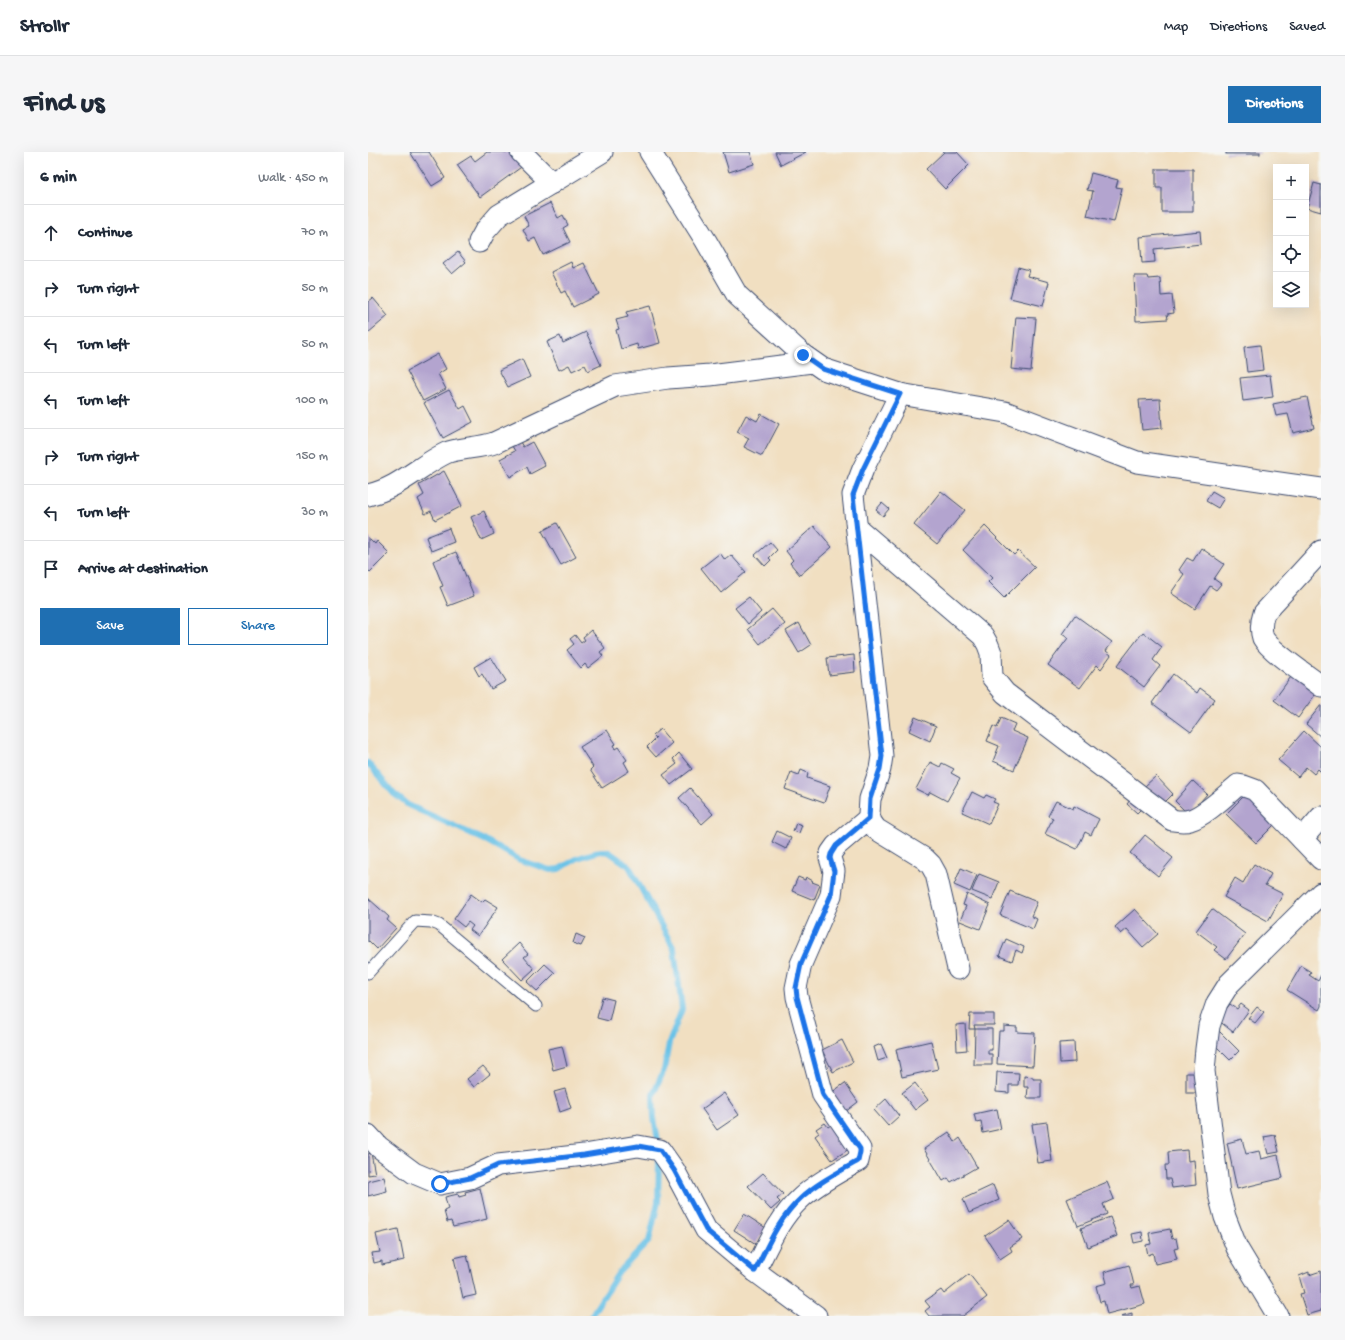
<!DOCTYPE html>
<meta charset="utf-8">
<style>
body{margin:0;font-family:"Gochi Hand",sans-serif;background:#f6f6f7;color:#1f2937}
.controls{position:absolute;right:12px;top:12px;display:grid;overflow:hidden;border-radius:0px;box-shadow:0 4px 16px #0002}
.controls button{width:36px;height:36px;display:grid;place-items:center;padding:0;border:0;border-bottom:1px solid #e0e1e3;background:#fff;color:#1f2937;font:20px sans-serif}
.stop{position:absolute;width:12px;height:12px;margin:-9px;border:3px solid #1a73e8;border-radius:50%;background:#fff}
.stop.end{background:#1a73e8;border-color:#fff;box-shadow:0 1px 4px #0008}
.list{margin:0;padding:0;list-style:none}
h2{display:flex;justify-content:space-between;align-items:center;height:52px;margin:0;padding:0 16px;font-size:17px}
h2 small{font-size:13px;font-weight:400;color:#747a83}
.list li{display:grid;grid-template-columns:26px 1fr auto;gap:12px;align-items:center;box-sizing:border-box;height:56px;padding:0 16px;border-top:1px solid #e0e1e3}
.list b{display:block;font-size:15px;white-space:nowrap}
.list em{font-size:13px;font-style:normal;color:#747a83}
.actions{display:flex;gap:8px;padding:12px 16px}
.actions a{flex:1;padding:9px 0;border:1px solid #1f6fb2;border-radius:0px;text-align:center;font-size:14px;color:#1f6fb2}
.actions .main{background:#1f6fb2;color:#fff}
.icon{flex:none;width:22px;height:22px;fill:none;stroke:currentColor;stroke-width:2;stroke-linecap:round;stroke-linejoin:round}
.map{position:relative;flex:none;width:953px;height:1164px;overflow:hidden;border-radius:0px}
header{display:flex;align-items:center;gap:24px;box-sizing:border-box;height:56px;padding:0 20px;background:#fff;border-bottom:1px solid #e0e1e3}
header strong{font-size:19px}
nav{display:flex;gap:22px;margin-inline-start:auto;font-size:14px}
.intro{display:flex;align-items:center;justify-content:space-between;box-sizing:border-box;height:96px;padding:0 24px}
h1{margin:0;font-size:28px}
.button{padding:10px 18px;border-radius:0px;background:#1f6fb2;color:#fff;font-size:14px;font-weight:700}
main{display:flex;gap:24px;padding:0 24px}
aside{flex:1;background:#fff;border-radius:0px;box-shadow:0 4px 16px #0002}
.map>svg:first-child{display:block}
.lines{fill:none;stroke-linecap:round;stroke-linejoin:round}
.stream{stroke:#6ac2e7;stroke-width:6}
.building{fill:#b3a4cf}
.lane-casing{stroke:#3b496d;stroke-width:13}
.street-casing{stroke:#3b496d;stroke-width:23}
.lane{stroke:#fff;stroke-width:11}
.street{stroke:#fff;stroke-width:21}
.route{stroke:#1a73e8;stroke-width:5}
</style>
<header>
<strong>Strollr</strong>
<nav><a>Map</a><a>Directions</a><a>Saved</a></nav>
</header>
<div class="intro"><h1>Find us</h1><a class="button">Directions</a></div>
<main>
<aside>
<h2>6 min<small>Walk · 450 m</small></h2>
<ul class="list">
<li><svg class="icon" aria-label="ahead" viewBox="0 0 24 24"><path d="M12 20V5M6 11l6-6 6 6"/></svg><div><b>Continue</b></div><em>70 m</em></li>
<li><svg class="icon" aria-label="right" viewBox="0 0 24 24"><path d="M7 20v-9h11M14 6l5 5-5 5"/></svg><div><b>Turn right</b></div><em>50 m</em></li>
<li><svg class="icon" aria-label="left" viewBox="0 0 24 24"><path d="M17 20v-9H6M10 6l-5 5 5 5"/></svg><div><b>Turn left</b></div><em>50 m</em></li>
<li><svg class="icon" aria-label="left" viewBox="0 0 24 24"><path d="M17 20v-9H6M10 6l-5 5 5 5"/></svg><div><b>Turn left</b></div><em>100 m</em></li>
<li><svg class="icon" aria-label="right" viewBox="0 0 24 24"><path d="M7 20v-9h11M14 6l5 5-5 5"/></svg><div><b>Turn right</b></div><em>150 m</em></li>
<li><svg class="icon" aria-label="left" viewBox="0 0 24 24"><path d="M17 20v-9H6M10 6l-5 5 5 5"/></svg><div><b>Turn left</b></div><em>30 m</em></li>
<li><svg class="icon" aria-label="arrive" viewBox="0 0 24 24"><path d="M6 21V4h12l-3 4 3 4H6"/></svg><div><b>Arrive at destination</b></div></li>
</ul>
<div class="actions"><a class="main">Save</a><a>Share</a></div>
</aside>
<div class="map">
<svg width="953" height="1164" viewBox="0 0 953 1164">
<rect width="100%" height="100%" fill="#f6f6f2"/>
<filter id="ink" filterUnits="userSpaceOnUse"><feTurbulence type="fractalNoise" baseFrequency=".025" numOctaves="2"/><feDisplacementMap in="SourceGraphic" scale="8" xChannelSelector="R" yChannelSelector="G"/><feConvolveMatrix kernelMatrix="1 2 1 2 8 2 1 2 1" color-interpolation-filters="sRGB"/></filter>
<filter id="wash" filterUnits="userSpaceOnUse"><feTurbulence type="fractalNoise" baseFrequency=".012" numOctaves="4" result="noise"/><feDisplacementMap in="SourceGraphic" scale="16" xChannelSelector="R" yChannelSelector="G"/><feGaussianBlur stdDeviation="0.9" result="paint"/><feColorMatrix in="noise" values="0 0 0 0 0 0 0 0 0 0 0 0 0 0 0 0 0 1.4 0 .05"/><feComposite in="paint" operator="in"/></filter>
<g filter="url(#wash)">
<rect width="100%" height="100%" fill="#f1dfc1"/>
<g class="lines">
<g class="stream">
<polyline points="0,611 26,642 40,653 119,689 152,708 182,718 191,717 210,706 232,699 241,700 261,714 306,797 314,857 301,891 296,918 285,943 286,966 291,994"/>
<polyline points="223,1164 251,1120 281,1089 290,1050 291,1007"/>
</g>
</g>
<g id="blocks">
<g class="building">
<polygon points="42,0 61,0 77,26 64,34"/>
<polygon points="119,0 147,0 156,13 112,45 89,13 103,4 107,9"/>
<polygon points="355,0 382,0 386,12 361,20"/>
<polygon points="407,0 438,0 413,13"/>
<polygon points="576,0 589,0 601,13 577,37 558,17"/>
<rect x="858" y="0" width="34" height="2"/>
<polygon points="788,17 825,17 825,60 794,60 794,36 788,36"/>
<polygon points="723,21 750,28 748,35 754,36 746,70 719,64 725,39 719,38"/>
<polygon points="946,31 953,33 953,60 939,56"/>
<polygon points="182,51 190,66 195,63 200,73 195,76 202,90 175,103 167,86 161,89 155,77 161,74 156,64"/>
<polygon points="832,79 833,92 786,97 787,110 774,111 772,85"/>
<polygon points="90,100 98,110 84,122 75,112"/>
<polygon points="203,110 205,116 216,111 231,142 205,155 197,139 193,141 183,120"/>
<polygon points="650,115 661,118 659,124 681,130 675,154 642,146"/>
<polygon points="766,124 779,124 780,127 792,126 793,144 804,143 806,161 799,162 800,167 768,169"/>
<polygon points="5,146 20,164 0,181 0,150"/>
<polygon points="282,154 292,191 270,197 269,192 253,197 248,178 251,177 248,168 260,165 258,160"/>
<polygon points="648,165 668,166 663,219 643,217"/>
<polygon points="218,180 233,213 220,219 217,213 204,219 201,213 191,218 179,190 192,184 195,191"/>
<polygon points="892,193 895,218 879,220 876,195"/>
<polygon points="70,202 78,217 70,222 78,237 55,249 39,219"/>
<polygon points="154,207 162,225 140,235 131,218"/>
<polygon points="902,223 905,245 875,249 872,226"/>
<polygon points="81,238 92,257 97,254 105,270 75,286 56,251"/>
<polygon points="939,245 946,276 925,281 920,262 908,264 905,252"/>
<polygon points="792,247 794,276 774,278 771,248"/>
<polygon points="393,262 411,272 394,304 376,295 381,286 369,280 378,263 389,269"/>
<polygon points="152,290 155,295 164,290 177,314 162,322 159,315 142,325 132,307 147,299 144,294"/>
<polygon points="76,319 94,354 67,368 63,359 57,362 50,347 56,343 51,333"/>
<polygon points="573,339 597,358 569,392 546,373"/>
<polygon points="844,339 856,346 850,356 838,349"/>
<polygon points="514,351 521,357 515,364 508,358"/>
<polygon points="116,359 126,382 113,388 103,365"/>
<polygon points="189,371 208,405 193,413 174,379"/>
<polygon points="446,374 464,395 432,423 422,411 425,408 418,399"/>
<polygon points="617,374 646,403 650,399 667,415 636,446 620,430 624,426 595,398"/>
<polygon points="81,376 86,390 63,399 58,385"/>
<polygon points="0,385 7,392 9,389 21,401 2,420 0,418"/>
<polygon points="402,390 409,398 401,406 403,408 397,414 387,403"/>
<polygon points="833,396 856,412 846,427 853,432 848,438 842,434 827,457 803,441 816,422 811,418 819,406 825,409"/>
<polygon points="88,400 106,444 80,454 72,435 75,434 65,409"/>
<polygon points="352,401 357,408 363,403 378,420 353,441 333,416"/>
<polygon points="381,445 393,460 380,472 367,456"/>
<polygon points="404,457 417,472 392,492 380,477"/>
<polygon points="707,463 744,490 738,499 743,503 733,517 729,513 712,536 680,513 700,486 694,482"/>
<polygon points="431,471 443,493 431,501 418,479"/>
<polygon points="223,478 237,496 232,500 235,504 220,516 217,512 213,516 199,498 206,492 202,487 207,483 213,491 217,488 215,485"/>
<polygon points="775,480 794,495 785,508 792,514 776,535 749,514"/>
<polygon points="486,503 487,520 461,523 459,506"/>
<polygon points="123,505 138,529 123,537 114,522 111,524 106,515"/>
<polygon points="928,518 952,536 930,566 906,548"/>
<polygon points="805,522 829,541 832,536 847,547 823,580 784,551"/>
<polygon points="953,553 953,585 938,572"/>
<polygon points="547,565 568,574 562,589 541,579"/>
<polygon points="633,566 647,572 644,579 660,586 646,618 625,609 631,594 619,589 625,574 629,576"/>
<polygon points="292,577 304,591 288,605 279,595 288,586 285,583"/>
<polygon points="239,578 248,592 245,593 247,597 250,595 259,608 256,610 261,619 234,636 222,618 225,615 212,595"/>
<polygon points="936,579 953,595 953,620 950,617 946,622 938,615 930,625 910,608"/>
<polygon points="311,601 324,617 303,633 295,623 309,612 305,607"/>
<polygon points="562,610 572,615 574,611 586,617 583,621 592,626 579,649 562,640 560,643 548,637"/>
<polygon points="433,618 440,621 439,626 462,634 456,651 417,637 423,620 431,623"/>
<polygon points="788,624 805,642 795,652 777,634"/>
<polygon points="825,629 839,642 821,663 807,649"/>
<polygon points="322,636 345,662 334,672 311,646"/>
<polygon points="604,640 616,646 618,643 627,647 625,650 630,652 621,672 594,660"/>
<polygon points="768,641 779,651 769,661 759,652"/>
<polygon points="878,642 907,672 888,691 858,662"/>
<polygon points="688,649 705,657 706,654 731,667 723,683 717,680 709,697 677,682 685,666 680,664"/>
<polygon points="428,671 434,673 431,681 425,679"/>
<polygon points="409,679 423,686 418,697 404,690"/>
<polygon points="777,683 805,706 790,724 762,701"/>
<polygon points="886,712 903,722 897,733 915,742 900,769 856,745 867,726 875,731"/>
<polygon points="593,716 609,723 602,740 586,733"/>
<polygon points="611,722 631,730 624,747 604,739"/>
<polygon points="430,725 437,728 438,725 445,729 444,730 452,733 446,748 424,739"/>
<polygon points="642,739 669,750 663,764 669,767 665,777 632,763"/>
<polygon points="103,742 114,750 117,747 130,755 110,784 102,778 105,774 100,770 96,775 86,767"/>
<polygon points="599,742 622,753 612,777 592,769 598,754 595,753"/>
<polygon points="0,746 21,765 19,768 28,776 9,797 1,789 0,790"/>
<polygon points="767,757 790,782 775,795 759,777 753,782 747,775"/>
<polygon points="844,757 877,782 858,807 846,798 849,795 828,779"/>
<polygon points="208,782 217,786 213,794 205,791"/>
<polygon points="638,787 656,795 654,801 648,798 644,809 631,804"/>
<polygon points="151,791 160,802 156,805 166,817 154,828 134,807"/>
<polygon points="177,812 187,821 169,839 159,830"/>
<polygon points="933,814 943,820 941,823 950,829 953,823 953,854 951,858 919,838"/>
<polygon points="234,845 246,848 241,869 229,866"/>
<polygon points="862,852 869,857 873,852 881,858 865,880 850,868"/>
<polygon points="889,855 896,860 887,871 880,866"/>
<polygon points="602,862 626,862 626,873 606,873 607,877 601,877"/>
<polygon points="597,872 599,898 589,899 588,873"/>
<polygon points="636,874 649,875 649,880 667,881 665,914 629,912 631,879 636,879"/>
<polygon points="607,877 624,877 624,898 620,898 620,902 624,902 624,913 606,913"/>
<polygon points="851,879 871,899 862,908 842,888"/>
<polygon points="474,888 485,910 465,920 454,898"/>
<polygon points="563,889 570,917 534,925 528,897"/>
<polygon points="706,890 707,910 692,911 691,891"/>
<polygon points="513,892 519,906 510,909 506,895"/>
<polygon points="194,894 199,914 185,918 180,897"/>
<polygon points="115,914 122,922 106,935 99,927"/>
<polygon points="629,920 651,921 650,933 641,933 641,941 628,940"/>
<rect x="818" y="921" width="16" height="20"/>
<polygon points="656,924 665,925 665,927 673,927 673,946 659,946 660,935 656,935"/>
<polygon points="477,931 490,950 477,960 463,941"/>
<polygon points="547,931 560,948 547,958 534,941"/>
<polygon points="197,937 203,956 192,960 186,940"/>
<polygon points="356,941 371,963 349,978 334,957"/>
<polygon points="518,947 531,964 520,974 506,958"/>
<polygon points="629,957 633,977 615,981 613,969 608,970 606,962"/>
<polygon points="467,970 484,995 464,1008 447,984 451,981 448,977 457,971 460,975"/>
<polygon points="679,970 684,1009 670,1011 664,972"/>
<polygon points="581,980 587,990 592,986 609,1015 583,1030 580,1026 575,1029 556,997"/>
<polygon points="907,983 911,1000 900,1002 896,985"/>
<polygon points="874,987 878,1002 891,999 893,1007 910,1003 915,1026 869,1037 859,991"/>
<polygon points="819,998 820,1009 826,1008 828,1033 804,1036 802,1027 798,1027 797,1013 801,1013 800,1000"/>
<polygon points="3,1001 7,1022 0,1023 0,1002"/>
<polygon points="395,1021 415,1042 409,1047 412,1050 403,1058 380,1034"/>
<polygon points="16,1025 19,1039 0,1044 0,1029"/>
<polygon points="739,1030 746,1047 735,1052 739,1062 710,1074 699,1047"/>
<polygon points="625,1033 631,1048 601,1061 595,1047"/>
<polygon points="112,1036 119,1067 85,1075 83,1069 79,1070 76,1059 80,1057 77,1045 90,1042 91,1045 98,1043 97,1040"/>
<polygon points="376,1062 398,1076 388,1092 366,1078"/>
<polygon points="742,1065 749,1084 720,1095 713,1076"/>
<polygon points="641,1068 654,1087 642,1095 644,1099 632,1107 617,1084"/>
<polygon points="30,1077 36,1108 14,1113 14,1109 6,1111 4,1101 12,1100 8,1082"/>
<polygon points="802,1077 804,1087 808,1086 810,1096 806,1097 809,1107 787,1112 785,1101 780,1103 778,1093 783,1092 781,1081"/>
<polygon points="774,1080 775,1089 766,1091 764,1082"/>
<polygon points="99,1103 108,1143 95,1146 86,1106"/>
<polygon points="761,1113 766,1133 763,1133 764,1136 772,1134 777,1152 739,1162 736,1149 732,1150 728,1134 739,1131 736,1120"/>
<polygon points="953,1119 953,1159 939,1163 932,1142 936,1141 931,1124 941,1120 941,1123"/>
<polygon points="601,1122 619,1145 595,1164 561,1164 557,1159 562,1155 557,1149 573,1138 576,1142"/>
<polygon points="764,1161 764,1164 753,1164"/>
</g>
</g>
</g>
<g filter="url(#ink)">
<use href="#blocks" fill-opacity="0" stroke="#3b496d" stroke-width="1"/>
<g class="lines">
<g class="lane-casing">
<polyline id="lane" points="0,821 47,769 63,770 71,773 168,854"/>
</g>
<g class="street-casing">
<g id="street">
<polyline points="153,0 184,31"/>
<polyline points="282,0 338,89 369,143 435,203 455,217 532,242 637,260 769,310 953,337"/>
<polyline points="111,90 117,79 131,63 234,0"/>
<polyline points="532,242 495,317 485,343 514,604 512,617 502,647 501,662 503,670 508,677 557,707 563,713 568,722 590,817"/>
<path d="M0,343C31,336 51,314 78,301C90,296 112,296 126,291L247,234L300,226L342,223L444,210"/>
<path d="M489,376L615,484L620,493L623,501L624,525L637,541L804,668C810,669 816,670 822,668C836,664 858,643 870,633L876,634L887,638L953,707"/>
<path d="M953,399L896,461C893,470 892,477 895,486C902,499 940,524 953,534"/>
<polyline points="934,687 953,665"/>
<polyline points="0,983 11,995 46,1021 72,1032 102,1026 130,1013 216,1003 270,994 292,998 306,1018 338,1078 387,1119 448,1164"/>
<path d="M387,1119C400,1093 411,1066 433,1046C449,1031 471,1020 490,1009L492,1000V997L455,943L429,845L428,836L433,812L463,743L466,719L462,706L463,701L468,694L501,666"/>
<polyline points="910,1164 869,1096 857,1065 851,1042 836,919 838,897 841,874 849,851 861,832 953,741"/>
</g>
</g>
<use href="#lane" class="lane"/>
<use href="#street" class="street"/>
</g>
</g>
<g class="lines" filter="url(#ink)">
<path class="route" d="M72,1032L102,1026L130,1013L216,1003L270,994L292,998L306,1018L338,1078L387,1119C400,1093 411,1066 433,1046C449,1031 471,1020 490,1009L492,1000V997L455,943L429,845L428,836L433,812L463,743L466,719L462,706L463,702L468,694L501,666L502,647L512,617L514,604L485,343L495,317L532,242L455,217L435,203"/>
</g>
</svg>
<div class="controls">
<button>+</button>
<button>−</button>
<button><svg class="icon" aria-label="locate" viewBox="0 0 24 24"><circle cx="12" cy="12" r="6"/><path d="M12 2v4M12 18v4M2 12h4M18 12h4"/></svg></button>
<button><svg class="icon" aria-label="layers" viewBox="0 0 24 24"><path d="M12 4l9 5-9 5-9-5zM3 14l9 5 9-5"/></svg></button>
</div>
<div class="stop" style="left:72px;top:1032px"></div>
<div class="stop end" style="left:435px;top:203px"></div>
</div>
</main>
